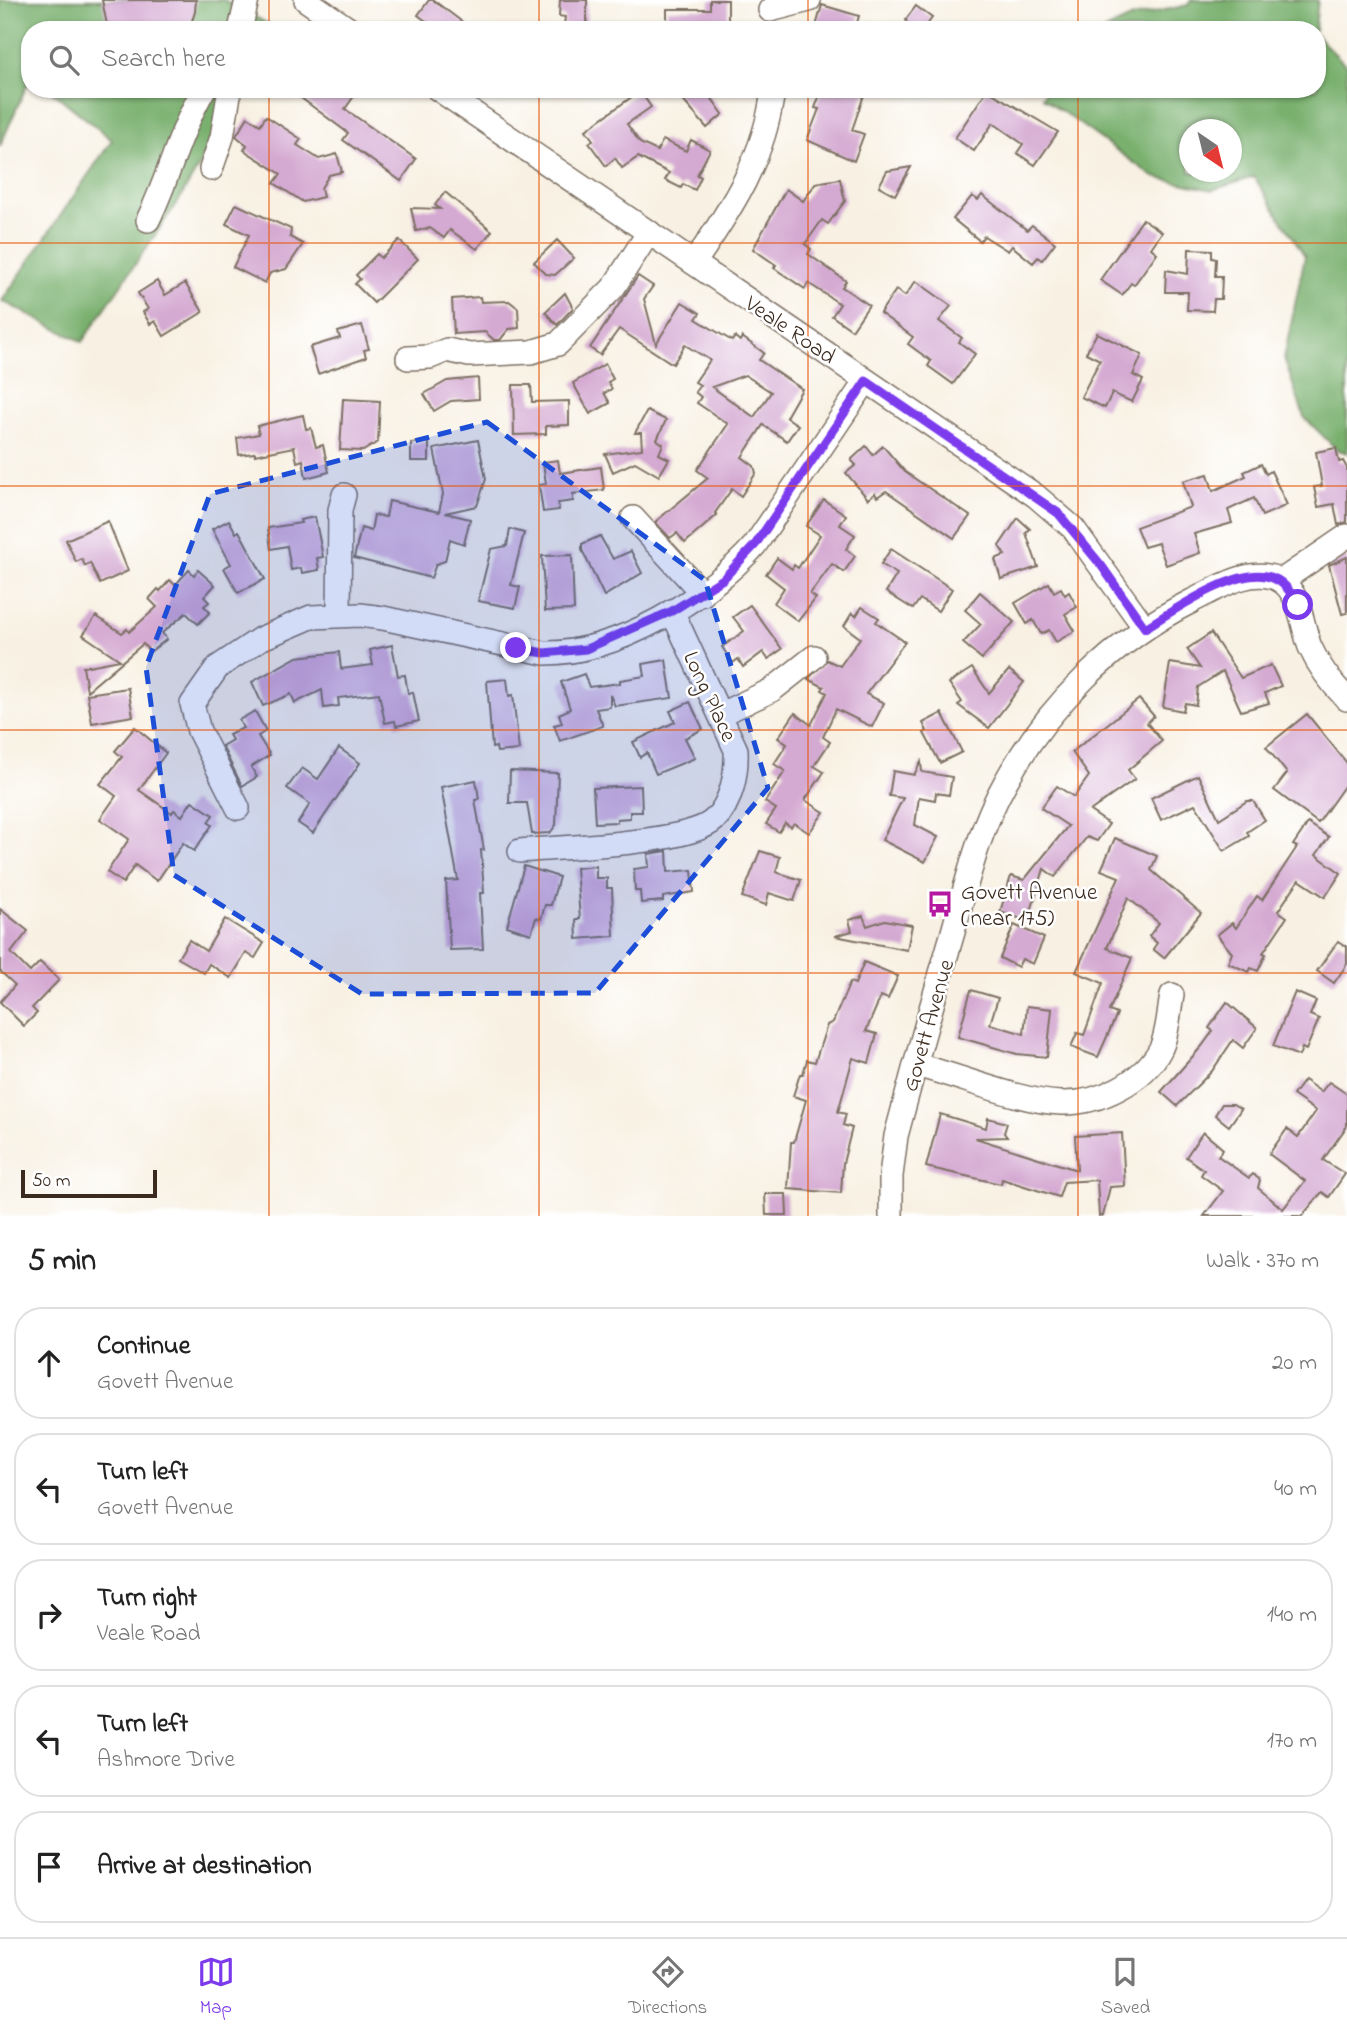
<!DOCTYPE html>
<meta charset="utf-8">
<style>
body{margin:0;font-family:"Indie Flower",sans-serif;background:#f2f2f2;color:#222}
.compass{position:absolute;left:1179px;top:119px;width:63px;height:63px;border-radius:50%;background:#fff;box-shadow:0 2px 5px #0004;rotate:145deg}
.scale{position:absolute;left:21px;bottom:18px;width:136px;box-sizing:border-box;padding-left:7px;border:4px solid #3b2a1e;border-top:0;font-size:19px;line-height:24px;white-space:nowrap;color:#3b2a1e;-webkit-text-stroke:5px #fff;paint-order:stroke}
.stop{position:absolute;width:21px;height:21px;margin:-16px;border:5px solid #7c3aed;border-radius:50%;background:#fff}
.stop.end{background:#7c3aed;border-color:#fff;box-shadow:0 2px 7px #0008}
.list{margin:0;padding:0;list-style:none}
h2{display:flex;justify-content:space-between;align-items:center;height:91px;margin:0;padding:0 28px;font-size:30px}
h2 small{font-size:23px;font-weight:400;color:#767676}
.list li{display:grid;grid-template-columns:46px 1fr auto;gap:21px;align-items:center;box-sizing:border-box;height:112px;margin:0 14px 14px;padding:0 14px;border:2px solid #e0e0e0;border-radius:28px}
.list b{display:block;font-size:26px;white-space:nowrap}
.list p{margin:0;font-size:23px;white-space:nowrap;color:#767676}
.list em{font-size:23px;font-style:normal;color:#767676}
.icon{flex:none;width:38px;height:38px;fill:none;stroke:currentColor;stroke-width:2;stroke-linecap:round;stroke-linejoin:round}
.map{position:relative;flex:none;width:1347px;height:1216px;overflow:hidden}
.search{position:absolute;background:#fff;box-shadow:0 2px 5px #0004;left:21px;right:21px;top:21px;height:77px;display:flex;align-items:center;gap:18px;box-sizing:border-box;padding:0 24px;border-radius:28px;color:#767676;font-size:26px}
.sheet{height:721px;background:#fff}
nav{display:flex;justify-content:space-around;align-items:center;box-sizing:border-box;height:98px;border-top:2px solid #e0e0e0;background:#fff;font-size:19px;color:#767676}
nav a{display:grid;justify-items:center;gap:4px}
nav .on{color:#7c3aed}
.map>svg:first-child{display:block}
.forest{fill:#79b06e;stroke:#5a6d46;stroke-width:2;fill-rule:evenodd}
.building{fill:#d4a9d2;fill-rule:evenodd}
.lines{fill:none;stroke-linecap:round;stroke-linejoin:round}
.minor-casing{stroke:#7d7063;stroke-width:26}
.minor{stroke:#fff;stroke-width:23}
.route{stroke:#7c3aed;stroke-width:9}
.marked{fill:#1d4ed8;fill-opacity:0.2;stroke:#1d4ed8;stroke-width:5;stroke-dasharray:14 9;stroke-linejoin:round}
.grid{fill:none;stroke:#e8590c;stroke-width:2;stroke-opacity:0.55}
.labels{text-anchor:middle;stroke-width:5;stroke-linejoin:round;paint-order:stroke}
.street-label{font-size:23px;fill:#3b2a1e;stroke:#fff}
.poi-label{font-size:23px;fill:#3b2a1e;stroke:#fff;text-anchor:start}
</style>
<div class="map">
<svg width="1347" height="1216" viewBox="0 0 1347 1216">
<rect width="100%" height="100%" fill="#fff"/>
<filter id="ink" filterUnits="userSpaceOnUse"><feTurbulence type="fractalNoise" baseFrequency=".0143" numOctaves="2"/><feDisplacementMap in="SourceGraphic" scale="14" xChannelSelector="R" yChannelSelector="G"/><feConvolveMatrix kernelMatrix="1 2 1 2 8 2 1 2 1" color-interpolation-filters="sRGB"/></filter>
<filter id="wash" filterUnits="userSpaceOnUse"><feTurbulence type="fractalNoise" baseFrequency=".00686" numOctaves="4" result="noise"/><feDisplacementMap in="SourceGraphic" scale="28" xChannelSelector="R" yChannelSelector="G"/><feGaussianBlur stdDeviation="1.57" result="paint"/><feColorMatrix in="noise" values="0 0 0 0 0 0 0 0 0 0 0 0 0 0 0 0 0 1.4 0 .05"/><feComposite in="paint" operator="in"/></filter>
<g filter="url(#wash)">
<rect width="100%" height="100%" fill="#f8f1e3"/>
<g class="forest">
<polygon points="0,0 224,0 279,30 30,30 30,78 0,146"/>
<polygon points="1191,0 1318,0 1315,30 1105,30 1133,17 1188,5"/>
<path d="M1317,36L1347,66V453L1336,449L1304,417L1284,358L1305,256L1254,177L1212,190L1154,177L1042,97L1047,89H1317ZM1190,130H1232V172H1190Z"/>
<polygon points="49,89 244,89 181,197 82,342 2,301 112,140"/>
</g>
<g id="blocks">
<g class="building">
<polygon points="102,0 196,0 195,12 189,30 108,30"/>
<polygon points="429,0 433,0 473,30 438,30 418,15"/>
<polygon points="560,0 587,0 587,30 573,30 573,26 564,25 565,17 559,16"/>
<polygon points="710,0 728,0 728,30 667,30 667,9 710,9"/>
<polygon points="822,5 859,16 855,30 815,30"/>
<polygon points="916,6 932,18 923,30 908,30 906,19"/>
<polygon points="289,89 359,89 345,109 416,159 401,181 343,140 348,133"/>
<polygon points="673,89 705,89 723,114 707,128"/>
<polygon points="822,89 866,89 852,130 864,134 854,161 807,140 819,109 815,108"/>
<polygon points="987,90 1058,132 1035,165 1017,153 1023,144 993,123 974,151 955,138"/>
<polygon points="640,91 651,107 627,124 640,143 657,151 663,140 686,151 691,140 710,150 697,175 701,177 695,190 683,184 681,188 665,180 669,173 638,157 622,168 615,158 606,166 589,143 593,140 586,130"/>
<polygon points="266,116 301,139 297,145 319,159 337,154 342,172 329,175 321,188 323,197 303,202 274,183 281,174 244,150 247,145 236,136 248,117 260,125"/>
<polygon points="911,167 895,195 879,186 887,171"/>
<polygon points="840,179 845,201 828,224 822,220 805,244 811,249 808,254 846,281 842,287 869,305 852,330 832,316 840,304 808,283 805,289 774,268 776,265 753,249 786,189 803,201 816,183"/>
<polygon points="445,192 492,231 477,249 450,230 444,238 430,228 416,231 411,208 440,209 435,205"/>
<polygon points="982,195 1027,230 1032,225 1055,243 1042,260 1038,257 1033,263 1012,246 1008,251 984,236 980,241 953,219 972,196 978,200"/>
<polygon points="236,204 291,229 290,237 303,244 286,269 270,273 265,283 233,267 249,235 226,224"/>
<polygon points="1143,219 1162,232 1151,248 1157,253 1134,285 1131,283 1122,295 1100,280"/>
<polygon points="399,240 418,259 374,303 355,284 360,279 356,275 377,254 381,258"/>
<polygon points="557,240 574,258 555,275 546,274 534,262"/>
<polygon points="1189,249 1212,250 1212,258 1216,259 1215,276 1222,276 1221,299 1214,299 1213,311 1187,310 1188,292 1165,292 1166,270 1188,274"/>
<path d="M638,276L653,286L644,299L656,344L682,302L700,313L696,319L732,341L735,337L740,341L742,337L764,353L759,360L802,389L786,417L798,425L787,441L763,425L742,457L754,466L756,473L741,496L732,489L715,513L717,515L685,543L677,533L670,538L655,522L708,478L697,470L728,424L697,403L701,397L695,392L700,385L695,382L710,360L685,345L673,364L619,329L600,355L590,348ZM745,375L771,392L754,417L712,387Z"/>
<polygon points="157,281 165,295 185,283 203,312 164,336 155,321 150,324 143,312 148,309 138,293"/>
<polygon points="916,281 951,306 939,321 962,338 959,342 975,354 953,384 928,366 931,361 908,344 913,337 880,313 896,290 905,296"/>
<polygon points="565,293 573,308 557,325 545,312"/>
<polygon points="480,297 481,302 509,301 518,308 519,328 509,329 500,340 494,340 485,332 454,334 452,299"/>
<polygon points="362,325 369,349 364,350 366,357 318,374 310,347 340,338 338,332"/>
<polygon points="1097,333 1142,355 1133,375 1143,380 1132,402 1112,393 1105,408 1081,397 1100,360 1086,353"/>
<polygon points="605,364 613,379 608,382 612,389 604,393 610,403 590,414 573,383"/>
<polygon points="478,378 479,399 451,401 434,411 424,394 447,381"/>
<polygon points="513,385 531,385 532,402 569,401 569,425 546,426 546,434 514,435"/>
<polygon points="343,399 380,401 378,442 363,451 340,450"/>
<polygon points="647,411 666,420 657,440 663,444 659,454 669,459 659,476 635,462 613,472 605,454 642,449 641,433 635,433"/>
<polygon points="303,415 306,429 311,428 316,447 323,445 329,472 306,478 303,460 297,462 294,447 255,455 255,453 239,455 237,438 259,434 257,426"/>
<polygon points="478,440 486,479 477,506 445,513 470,519 464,544 450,539 445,561 436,564 431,578 354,558 361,528 371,531 374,515 386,517 389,501 439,512 443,494 434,449"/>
<polygon points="429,442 429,461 411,461 411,443"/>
<polygon points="866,446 873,455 883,446 905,472 970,516 954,538 886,491 877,497 875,493 868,499 846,473 856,465 851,460"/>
<polygon points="1336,448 1339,462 1343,461 1347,468 1347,522 1338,525 1334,504 1318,507 1314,487 1322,486 1316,452"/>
<polygon points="558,460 560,473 601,467 604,490 573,494 573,501 558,503 559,510 543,512 539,485 546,484 543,462"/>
<polygon points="1261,464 1266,474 1271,471 1287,505 1262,516 1254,498 1228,510 1232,523 1194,534 1200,553 1166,565 1158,543 1144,547 1136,527 1191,507 1183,481 1208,474 1213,491 1246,476 1244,472"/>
<polygon points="824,500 846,515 840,525 855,535 846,549 855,556 844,572 832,564 810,594 816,598 798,621 774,603 784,588 766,574 777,558 792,569 794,565 798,568 820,535 806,526"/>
<polygon points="315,517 323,557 317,558 319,570 302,573 301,568 291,570 287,546 271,549 268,528 301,523 300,520"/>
<polygon points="1018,518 1030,529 1026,533 1038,567 1001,579 995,559 1005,555 999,546"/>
<polygon points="229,520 236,533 239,531 265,579 238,593 224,568 231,564 212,529"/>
<polygon points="108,521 128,571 100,584 90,563 85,566 82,559 76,562 66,540"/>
<polygon points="510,529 524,533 511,585 520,587 515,608 478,601 491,549 507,546"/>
<polygon points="600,536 613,559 631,551 642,573 604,596 582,550 582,544"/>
<polygon points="891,549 952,589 938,611 920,599 913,609 886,592 897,574 881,564"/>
<polygon points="572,555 574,610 545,611 542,556"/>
<polygon points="1347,557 1347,613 1342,614 1329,565"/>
<polygon points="189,570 194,575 198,570 215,585 204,597 209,602 204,606 210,612 198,624 186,613 162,633 167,639 150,652 143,644 87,691 83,667 120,660 83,635 96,616 122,633 127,629 129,632 157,607 149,599 158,589 160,591 170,580 175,585"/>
<polygon points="1049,583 1054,592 1061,588 1065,595 1069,592 1077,607 1065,614 1075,631 1056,642 1049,630 1041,634 1033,620 1027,624 1015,603"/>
<polygon points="980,592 1014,622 982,659 963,643 981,624 965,610"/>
<polygon points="750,605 782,649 768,659 763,652 743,667 738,659 733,663 722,647 744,631 733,617"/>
<polygon points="862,607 879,618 876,622 905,642 866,694 884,703 872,727 836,709 823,737 830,742 814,766 824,772 805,800 824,812 809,833 794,823 791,827 785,823 779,832 766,824 776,809 765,802 785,771 774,764 787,744 778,738 795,713 811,725 827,693 822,690 824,687 808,679 827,660 840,666 860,638 844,626 852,613 856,616"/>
<polygon points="1211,633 1241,678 1271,665 1281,686 1265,693 1269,703 1241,711 1223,671 1198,687 1196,705 1185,703 1183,711 1163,707 1170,663 1200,668 1187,649"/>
<polygon points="392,645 398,676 405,675 408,693 413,692 419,721 396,726 395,721 385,723 379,693 338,698 339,706 324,708 322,690 295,703 291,694 263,706 252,682 297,657 339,652 341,669 373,665 370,650"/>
<polygon points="666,660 672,698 615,706 610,695 610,707 596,709 603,726 560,741 554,725 562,723 559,714 570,709 561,682 584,674 589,687 620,683 620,680 645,676 643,664"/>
<polygon points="972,668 989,693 1009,670 1024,682 989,728 958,705 962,702 949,683"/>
<polygon points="507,679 509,696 513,695 519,750 497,752 496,747 492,748 487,681"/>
<polygon points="128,688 133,716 92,723 87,694"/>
<polygon points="1139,699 1154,716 1147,723 1162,741 1128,770 1135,779 1090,811 1109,824 1097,841 1087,837 1055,877 1044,869 1028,921 1000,912 1011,876 1024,880 1068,826 1041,808 1057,786 1074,797 1089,776 1072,752"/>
<polygon points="690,702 703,729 685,738 695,758 656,774 647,753 640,757 633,742 675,722 670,711"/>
<polygon points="255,711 266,731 258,736 270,755 251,767 257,777 242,786 222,746 232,740 229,735 243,728 239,720"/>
<polygon points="942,713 962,752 940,763 924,733 927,731 923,723"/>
<polygon points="1307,714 1347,763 1347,782 1318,823 1274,790 1287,773 1266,747"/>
<polygon points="135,727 166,753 139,790 172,813 174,810 182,816 192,801 213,815 208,822 212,825 194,851 183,843 157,881 135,865 123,883 107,872 129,839 100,819 116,796 100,784 122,757 115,751"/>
<polygon points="339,748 360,763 313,833 298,823 310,804 287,788 302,768 318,779"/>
<polygon points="921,762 922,772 952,777 949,795 936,793 935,800 919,797 915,825 938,837 925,862 882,840 903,798 889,796 893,771 914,775"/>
<polygon points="510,771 558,773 556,825 550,833 532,834 527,803 509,803"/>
<polygon points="1198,775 1219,819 1247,801 1253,801 1265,820 1247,832 1249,836 1224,851 1195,804 1161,820 1151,798"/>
<polygon points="476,780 479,799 475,800 484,850 481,850 484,893 480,893 483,949 450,950 446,881 458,880 441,787"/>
<polygon points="641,786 642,812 630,812 630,818 617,819 617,822 595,823 593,788"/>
<polygon points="1308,823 1329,837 1316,855 1341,873 1325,897 1299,880 1278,911 1287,917 1263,953 1266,954 1258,971 1251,968 1249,972 1228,963 1232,953 1217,935 1232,923 1236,928 1257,896 1262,900 1297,847 1293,845"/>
<polygon points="1115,838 1157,856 1151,870 1201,913 1164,958 1153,949 1157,943 1149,936 1159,923 1128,898 1107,948 1132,958 1109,1011 1117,1014 1098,1057 1071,1047 1077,1033 1084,1035 1103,983 1076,972 1119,877 1101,870"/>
<polygon points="667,851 668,872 692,870 694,892 663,897 663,901 641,903 640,891 635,891 634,869 649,867 648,854"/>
<polygon points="760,851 780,857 776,872 801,880 794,901 769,893 766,905 742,897"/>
<polygon points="524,866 559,877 551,905 545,905 541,919 536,918 531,934 507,926"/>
<polygon points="596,866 596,878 607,878 607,888 612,888 614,936 577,939 576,919 580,919 576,868"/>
<polygon points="0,909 28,931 11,953 30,972 40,962 59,980 32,1008 37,1013 24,1026 0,1002 15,985 0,971"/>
<polygon points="863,916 867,926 885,920 912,925 907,950 835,936 852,931 849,920"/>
<polygon points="225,919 264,943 255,958 246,953 231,978 209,964 204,973 178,958 189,940 206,951"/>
<polygon points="1014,925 1044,938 1033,964 1022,959 1018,967 1000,958"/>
<polygon points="1338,941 1347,947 1347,964 1334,983 1317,971"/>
<polygon points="864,962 898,976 888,999 881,996 866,1031 877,1034 869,1063 853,1058 838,1112 846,1114 843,1125 852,1128 843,1163 841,1193 788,1189 791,1142 794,1142 806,1100 793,1096 800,1074 803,1074 807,1060 815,1062 827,1025 833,1022 850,982 855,984"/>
<polygon points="971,990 998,998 990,1024 1024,1034 1027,1006 1052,1009 1047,1057 1017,1054 958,1037"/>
<polygon points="1295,992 1316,1001 1310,1015 1319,1019 1306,1050 1302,1048 1299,1056 1273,1046"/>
<polygon points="1227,1002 1257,1028 1243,1048 1233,1040 1212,1071 1177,1106 1161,1092 1202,1046 1213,1031 1209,1028"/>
<polygon points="1304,1080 1321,1092 1329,1082 1347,1094 1347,1126 1323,1160 1345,1174 1329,1197 1322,1192 1302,1216 1204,1216 1223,1191 1201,1175 1204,1170 1186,1157 1203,1132 1223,1149 1218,1156 1249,1178 1253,1174 1260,1180 1258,1188 1283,1209 1305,1181 1269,1154 1287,1129 1298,1137 1316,1111 1293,1095"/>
<polygon points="1222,1104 1233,1104 1241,1109 1229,1126 1215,1115"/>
<polygon points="940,1114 986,1128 988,1118 1007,1123 1004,1133 1007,1137 975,1138 1077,1170 1075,1136 1122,1133 1125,1186 1110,1187 1103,1216 1099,1216 1097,1180 1064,1182 1059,1197 1002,1179 1001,1184 926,1167"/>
<polygon points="765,1194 786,1194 787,1215 766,1215"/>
</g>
</g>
</g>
<g filter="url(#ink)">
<use href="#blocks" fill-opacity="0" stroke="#7d7063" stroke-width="2"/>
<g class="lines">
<g class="minor-casing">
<g id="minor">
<polyline points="306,0 350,30"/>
<polyline points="770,10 809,0"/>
<polyline points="240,30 247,0"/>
<polyline points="438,89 1036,496 1073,528 1145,628"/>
<polyline points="211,169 222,137 230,89"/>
<path d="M148,220C169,177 180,130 204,89"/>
<path d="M694,263C731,209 766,156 773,89"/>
<polyline points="408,358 430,357 447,350 469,355 531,352 558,344 613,288 649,232"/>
<polyline points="633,518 703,594"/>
<polyline points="1281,581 1347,536"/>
<polyline points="339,615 340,510 344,495"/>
<polyline points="721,714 772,690 814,657"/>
<path d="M238,808L199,731L192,704L218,667L260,639L311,617L360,615L383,618L544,653C616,654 709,598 755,545L866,381"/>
<path d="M520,851C560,847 689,844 714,820C732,803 737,772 736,750L672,611"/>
<path d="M915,1065C958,1075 1020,1102 1061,1103C1098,1104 1144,1082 1161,1048C1168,1033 1169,1011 1172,995"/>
<path d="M891,1216V1176L896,1136C914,1068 933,1000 953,932C967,882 979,829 1005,783C1047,706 1114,640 1192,601C1216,589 1254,564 1281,581C1301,594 1302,627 1310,647C1319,667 1332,684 1347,699"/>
</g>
</g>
<use href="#minor" class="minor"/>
</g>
</g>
<g class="lines" filter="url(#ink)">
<path class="route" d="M516,648L544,653L586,649L672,611L723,579L755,545L866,381L1058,513L1101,565L1145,628C1173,611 1234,569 1266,576C1283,579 1290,591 1298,605"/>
</g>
<path class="marked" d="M487,422L705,580L768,788L595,993L362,994L174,875L146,667L210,494Z"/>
<path class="grid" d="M269,0V30M539,0V30M808,0V30M1078,0V30M269,89V1216M539,89V1216M808,89V1216M1078,89V1216M0,243H1347M0,486H1347M0,730H1347M0,973H1347"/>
<defs>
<g id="bus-bare" transform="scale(2.1)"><path d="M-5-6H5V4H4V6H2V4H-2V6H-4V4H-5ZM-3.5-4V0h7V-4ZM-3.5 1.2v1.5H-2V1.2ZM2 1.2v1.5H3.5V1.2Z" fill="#b5179e" stroke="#fff" stroke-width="2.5" paint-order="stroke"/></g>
</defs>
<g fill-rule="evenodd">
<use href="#bus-bare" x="940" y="904"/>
</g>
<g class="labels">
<g class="street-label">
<text transform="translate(791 329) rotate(34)" y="8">Veale Road</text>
<text transform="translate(711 696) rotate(65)" y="8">Long Place</text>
<text transform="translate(927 1025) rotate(-74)" y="8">Govett Avenue</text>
</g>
<g class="poi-label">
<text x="961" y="899">Govett Avenue<tspan x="961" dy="26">(near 175)</tspan></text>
</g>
</g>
</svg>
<svg class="compass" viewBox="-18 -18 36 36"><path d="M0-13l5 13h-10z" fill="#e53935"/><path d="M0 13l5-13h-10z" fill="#767676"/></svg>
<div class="scale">50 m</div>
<div class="stop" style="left:1298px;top:605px"></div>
<div class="stop end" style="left:516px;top:648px"></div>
<div class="search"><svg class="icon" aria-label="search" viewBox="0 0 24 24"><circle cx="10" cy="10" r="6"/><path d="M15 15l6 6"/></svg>Search here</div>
</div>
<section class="sheet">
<h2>5 min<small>Walk · 370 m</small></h2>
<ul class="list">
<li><svg class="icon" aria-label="ahead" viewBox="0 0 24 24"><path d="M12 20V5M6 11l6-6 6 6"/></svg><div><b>Continue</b><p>Govett Avenue</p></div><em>20 m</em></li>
<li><svg class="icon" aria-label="left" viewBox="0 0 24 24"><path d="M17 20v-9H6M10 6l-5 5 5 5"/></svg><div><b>Turn left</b><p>Govett Avenue</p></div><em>40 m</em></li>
<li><svg class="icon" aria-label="right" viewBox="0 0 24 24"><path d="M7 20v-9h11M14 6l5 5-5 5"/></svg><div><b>Turn right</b><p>Veale Road</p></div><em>140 m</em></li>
<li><svg class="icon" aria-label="left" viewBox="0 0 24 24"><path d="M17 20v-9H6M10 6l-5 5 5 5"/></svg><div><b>Turn left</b><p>Ashmore Drive</p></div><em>170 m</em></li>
<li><svg class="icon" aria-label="arrive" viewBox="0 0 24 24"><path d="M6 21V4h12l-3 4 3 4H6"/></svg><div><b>Arrive at destination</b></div></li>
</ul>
</section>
<nav>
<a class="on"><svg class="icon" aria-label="map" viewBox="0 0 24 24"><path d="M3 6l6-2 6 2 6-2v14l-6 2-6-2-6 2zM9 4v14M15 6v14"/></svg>Map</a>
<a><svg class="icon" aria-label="directions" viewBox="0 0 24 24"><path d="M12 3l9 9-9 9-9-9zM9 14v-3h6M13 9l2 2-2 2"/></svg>Directions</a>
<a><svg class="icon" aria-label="saved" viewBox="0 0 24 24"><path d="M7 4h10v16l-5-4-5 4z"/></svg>Saved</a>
</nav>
